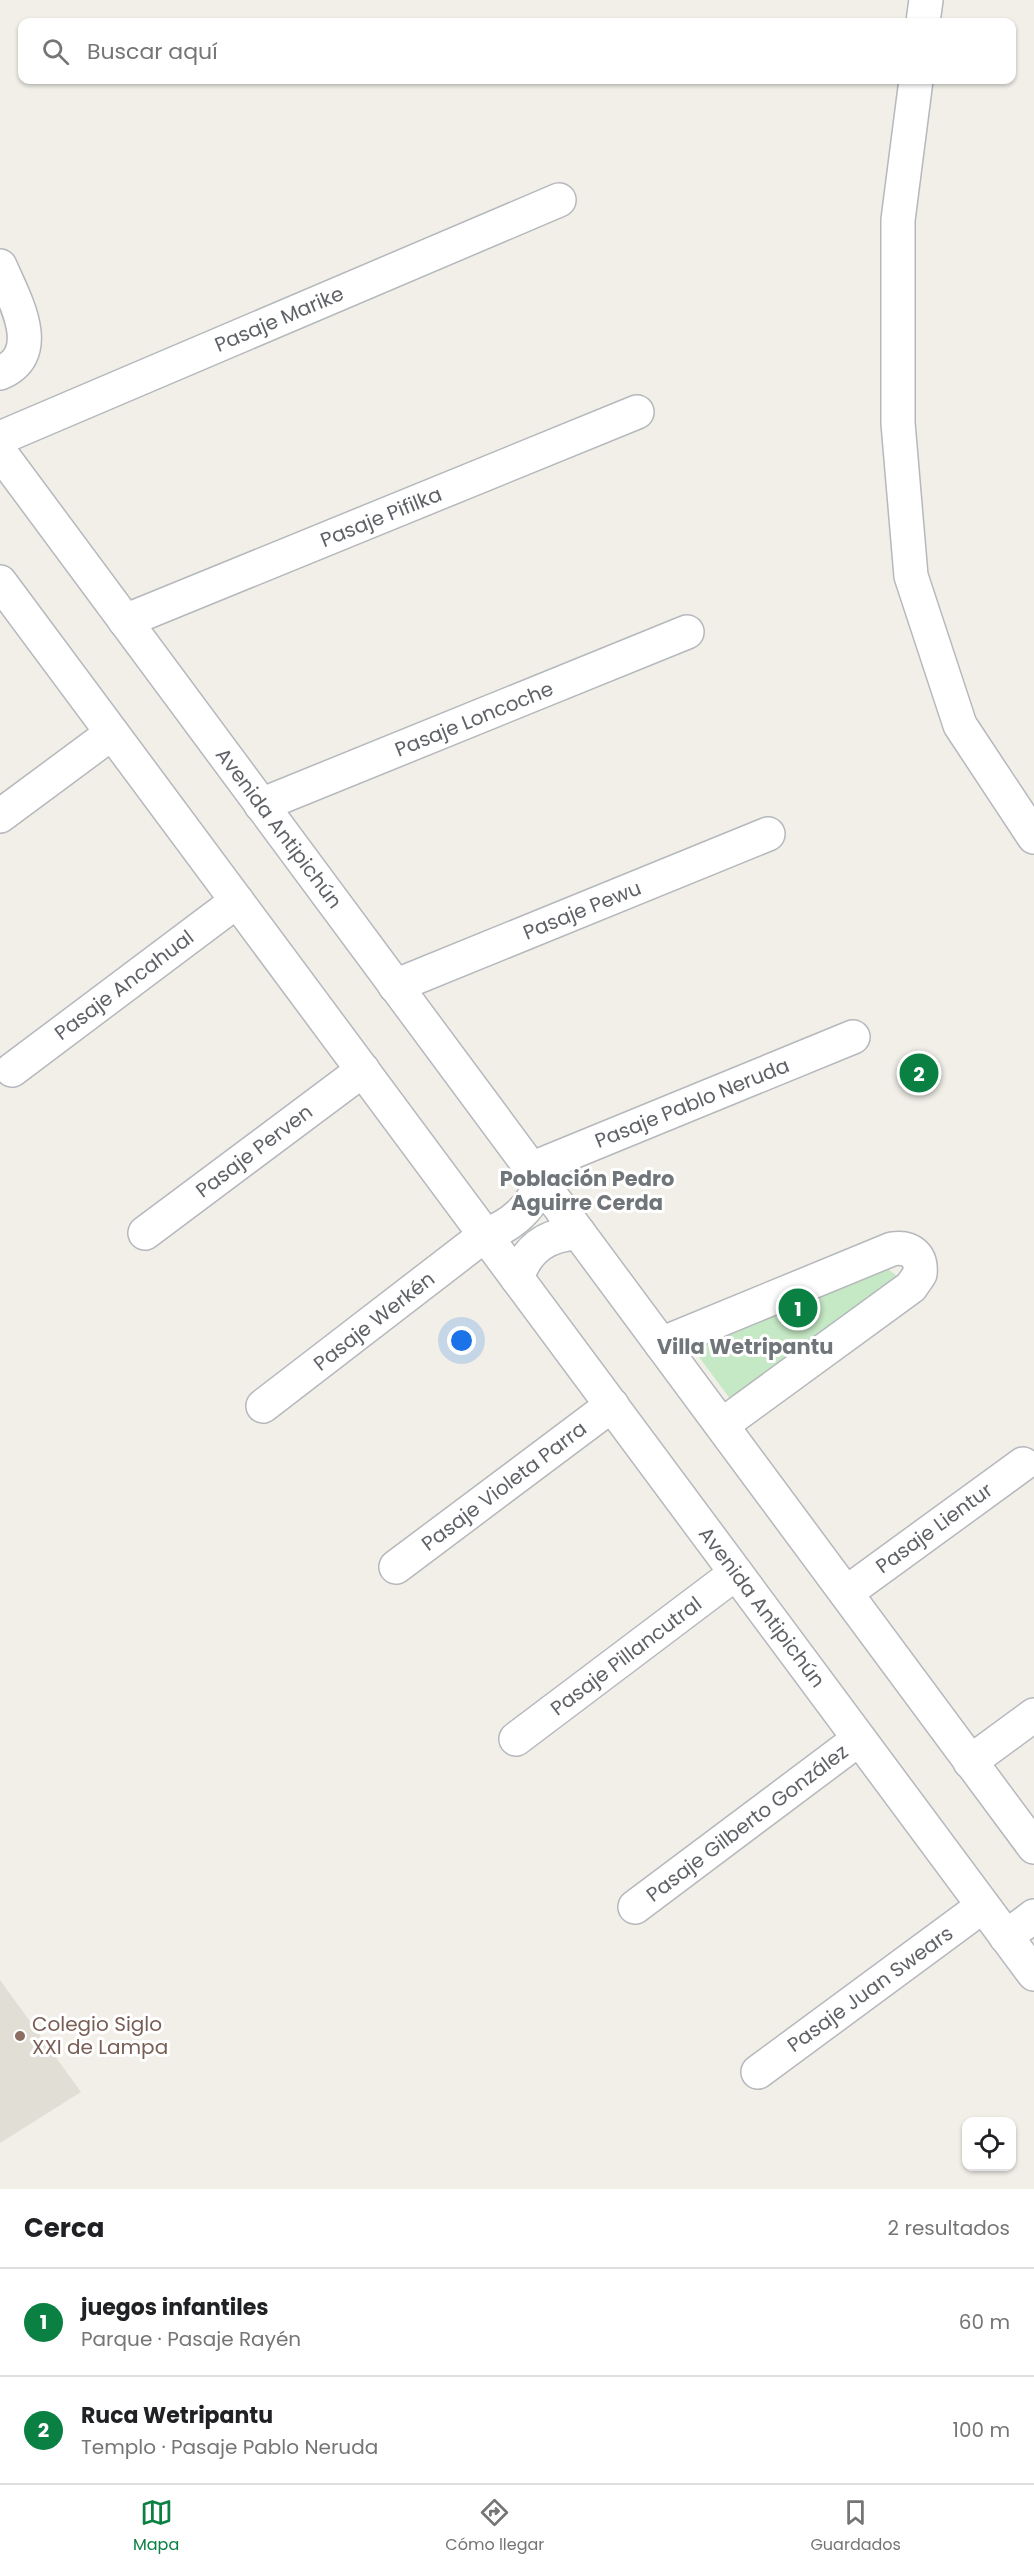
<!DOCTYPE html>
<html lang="es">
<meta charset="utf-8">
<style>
body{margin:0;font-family:Poppins,sans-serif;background:#f6f6f6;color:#202124}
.controls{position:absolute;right:18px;bottom:18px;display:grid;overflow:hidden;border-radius:12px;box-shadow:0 2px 4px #0004}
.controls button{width:54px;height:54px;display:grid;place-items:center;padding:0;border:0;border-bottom:2px solid #e0e0e0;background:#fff;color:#202124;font:30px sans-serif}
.you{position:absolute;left:462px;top:1341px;width:21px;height:21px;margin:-15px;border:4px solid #fff;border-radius:50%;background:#1a73e8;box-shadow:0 0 0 9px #1a73e833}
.badge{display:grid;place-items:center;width:39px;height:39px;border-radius:50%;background:#0b8043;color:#fff;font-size:20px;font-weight:700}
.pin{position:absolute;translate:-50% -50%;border:3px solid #fff;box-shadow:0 2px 6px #0006}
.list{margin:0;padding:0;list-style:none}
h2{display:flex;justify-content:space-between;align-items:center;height:78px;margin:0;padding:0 24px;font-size:26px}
h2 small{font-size:20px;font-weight:400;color:#757577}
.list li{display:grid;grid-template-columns:39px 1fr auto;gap:18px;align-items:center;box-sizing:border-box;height:108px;padding:0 24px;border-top:2px solid #e0e0e0}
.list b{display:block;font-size:22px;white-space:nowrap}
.list p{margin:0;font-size:20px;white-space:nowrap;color:#757577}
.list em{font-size:20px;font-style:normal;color:#757577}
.icon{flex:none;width:33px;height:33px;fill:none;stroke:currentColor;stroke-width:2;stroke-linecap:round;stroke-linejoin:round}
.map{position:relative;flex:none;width:1034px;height:2189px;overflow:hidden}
.search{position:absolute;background:#fff;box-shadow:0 2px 4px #0004;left:18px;right:18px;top:18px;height:66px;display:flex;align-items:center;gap:15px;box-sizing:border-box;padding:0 21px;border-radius:12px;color:#757577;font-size:22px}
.sheet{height:294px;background:#fff}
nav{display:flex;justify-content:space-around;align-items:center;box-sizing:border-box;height:84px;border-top:2px solid #e0e0e0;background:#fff;font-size:16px;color:#757577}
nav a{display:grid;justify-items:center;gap:3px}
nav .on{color:#0b8043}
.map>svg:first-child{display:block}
.education{fill:#e1ded6}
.green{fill:#c5e8c5}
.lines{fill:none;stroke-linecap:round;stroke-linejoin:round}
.minor-casing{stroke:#b5b8bc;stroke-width:36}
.minor{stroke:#fff;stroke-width:33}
.education-dot{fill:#8d6e63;stroke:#fff;stroke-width:2}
.labels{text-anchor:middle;stroke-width:6;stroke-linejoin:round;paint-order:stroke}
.street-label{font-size:20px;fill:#5f6368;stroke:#fff}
.education-label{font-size:20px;fill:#785e54;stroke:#fff;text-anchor:start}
.neighbourhood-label{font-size:21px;font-weight:bold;fill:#70757a;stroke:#fff}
</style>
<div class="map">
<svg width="1034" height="2189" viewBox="0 0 1034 2189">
<rect width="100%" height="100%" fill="#f1efe8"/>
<polygon class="education" points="0,1980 81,2092 0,2143"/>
<polygon class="green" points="884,1266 902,1280 731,1400 690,1345"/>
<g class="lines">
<g class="minor-casing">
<g id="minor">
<polyline points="923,22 926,0"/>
<polyline points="916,80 898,220 898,423 911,576 960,725 1034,837"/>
<path d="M0,266C14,299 47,354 0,373"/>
<polyline points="0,438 559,200"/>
<polyline points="0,452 1034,1847"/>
<polyline points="0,582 1034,1974"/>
<polyline points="125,621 637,412"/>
<polyline points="261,805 687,632"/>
<polyline points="0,816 112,733"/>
<polyline points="395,986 768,834"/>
<polyline points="12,1070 237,901"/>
<polyline points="531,1169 853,1037"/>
<polyline points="145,1233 363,1070"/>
<path d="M517,1278C527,1248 548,1234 579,1233"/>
<path d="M661,1344L892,1249C910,1246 922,1255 920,1274L911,1287L722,1425"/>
<path d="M263,1406L485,1235C513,1225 529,1209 542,1183"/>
<polyline points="396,1567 612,1405"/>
<polyline points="846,1593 1023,1464"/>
<polyline points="516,1739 736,1573"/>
<polyline points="970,1762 1034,1715"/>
<polyline points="635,1907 859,1739"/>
<polyline points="1006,1937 1034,1916"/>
<polyline points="758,2072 983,1906"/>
</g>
</g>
<use href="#minor" class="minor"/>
</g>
<circle class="education-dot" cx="20" cy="2036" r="6"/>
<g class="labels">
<g class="street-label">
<text transform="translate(279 319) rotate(-23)" y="7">Pasaje Marike</text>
<text transform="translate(381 517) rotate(-22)" y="7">Pasaje Pifilka</text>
<text transform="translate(474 719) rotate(-22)" y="7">Pasaje Loncoche</text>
<text transform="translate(279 828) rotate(53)" y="7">Avenida Antipichún</text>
<text transform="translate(582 910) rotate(-22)" y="7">Pasaje Pewu</text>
<text transform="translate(124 985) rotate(-37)" y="7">Pasaje Ancahual</text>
<text transform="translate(692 1103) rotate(-22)" y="7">Pasaje Pablo Neruda</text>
<text transform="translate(254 1151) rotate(-37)" y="7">Pasaje Perven</text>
<text transform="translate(374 1321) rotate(-38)" y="7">Pasaje Werkén</text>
<text transform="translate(504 1486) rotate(-37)" y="7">Pasaje Violeta Parra</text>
<text transform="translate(934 1528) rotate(-36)" y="7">Pasaje Lientur</text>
<text transform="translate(762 1607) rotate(53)" y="7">Avenida Antipichún</text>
<text transform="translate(626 1656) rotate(-37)" y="7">Pasaje Pillancutral</text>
<text transform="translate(747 1823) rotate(-37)" y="7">Pasaje Gilberto González</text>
<text transform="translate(870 1989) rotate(-36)" y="7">Pasaje Juan Swears</text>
</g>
<g class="education-label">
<text x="32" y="2031">Colegio Siglo<tspan x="32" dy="23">XXI de Lampa</tspan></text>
</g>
<g class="neighbourhood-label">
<text x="587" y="1186">Población Pedro<tspan x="587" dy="24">Aguirre Cerda</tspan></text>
<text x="745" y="1354">Villa Wetripantu</text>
</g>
</g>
</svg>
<div class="controls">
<button><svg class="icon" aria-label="locate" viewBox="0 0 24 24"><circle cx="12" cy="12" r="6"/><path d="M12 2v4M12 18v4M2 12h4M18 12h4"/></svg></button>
</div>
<div class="you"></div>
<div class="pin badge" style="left:798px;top:1308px">1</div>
<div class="pin badge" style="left:919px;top:1073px">2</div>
<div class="search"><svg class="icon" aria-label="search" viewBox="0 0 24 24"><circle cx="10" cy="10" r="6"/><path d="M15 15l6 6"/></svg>Buscar aquí</div>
</div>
<section class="sheet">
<h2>Cerca<small>2 resultados</small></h2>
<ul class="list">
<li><span class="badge">1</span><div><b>juegos infantiles</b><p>Parque · Pasaje Rayén</p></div><em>60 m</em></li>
<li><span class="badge">2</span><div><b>Ruca Wetripantu</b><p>Templo · Pasaje Pablo Neruda</p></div><em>100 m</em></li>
</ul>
</section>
<nav>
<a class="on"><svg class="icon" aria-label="map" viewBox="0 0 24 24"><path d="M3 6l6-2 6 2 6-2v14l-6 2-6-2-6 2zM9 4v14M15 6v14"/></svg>Mapa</a>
<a><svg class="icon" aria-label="directions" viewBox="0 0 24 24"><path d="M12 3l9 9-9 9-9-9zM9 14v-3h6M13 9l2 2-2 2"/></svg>Cómo llegar</a>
<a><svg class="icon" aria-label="saved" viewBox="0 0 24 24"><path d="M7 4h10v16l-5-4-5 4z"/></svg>Guardados</a>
</nav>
